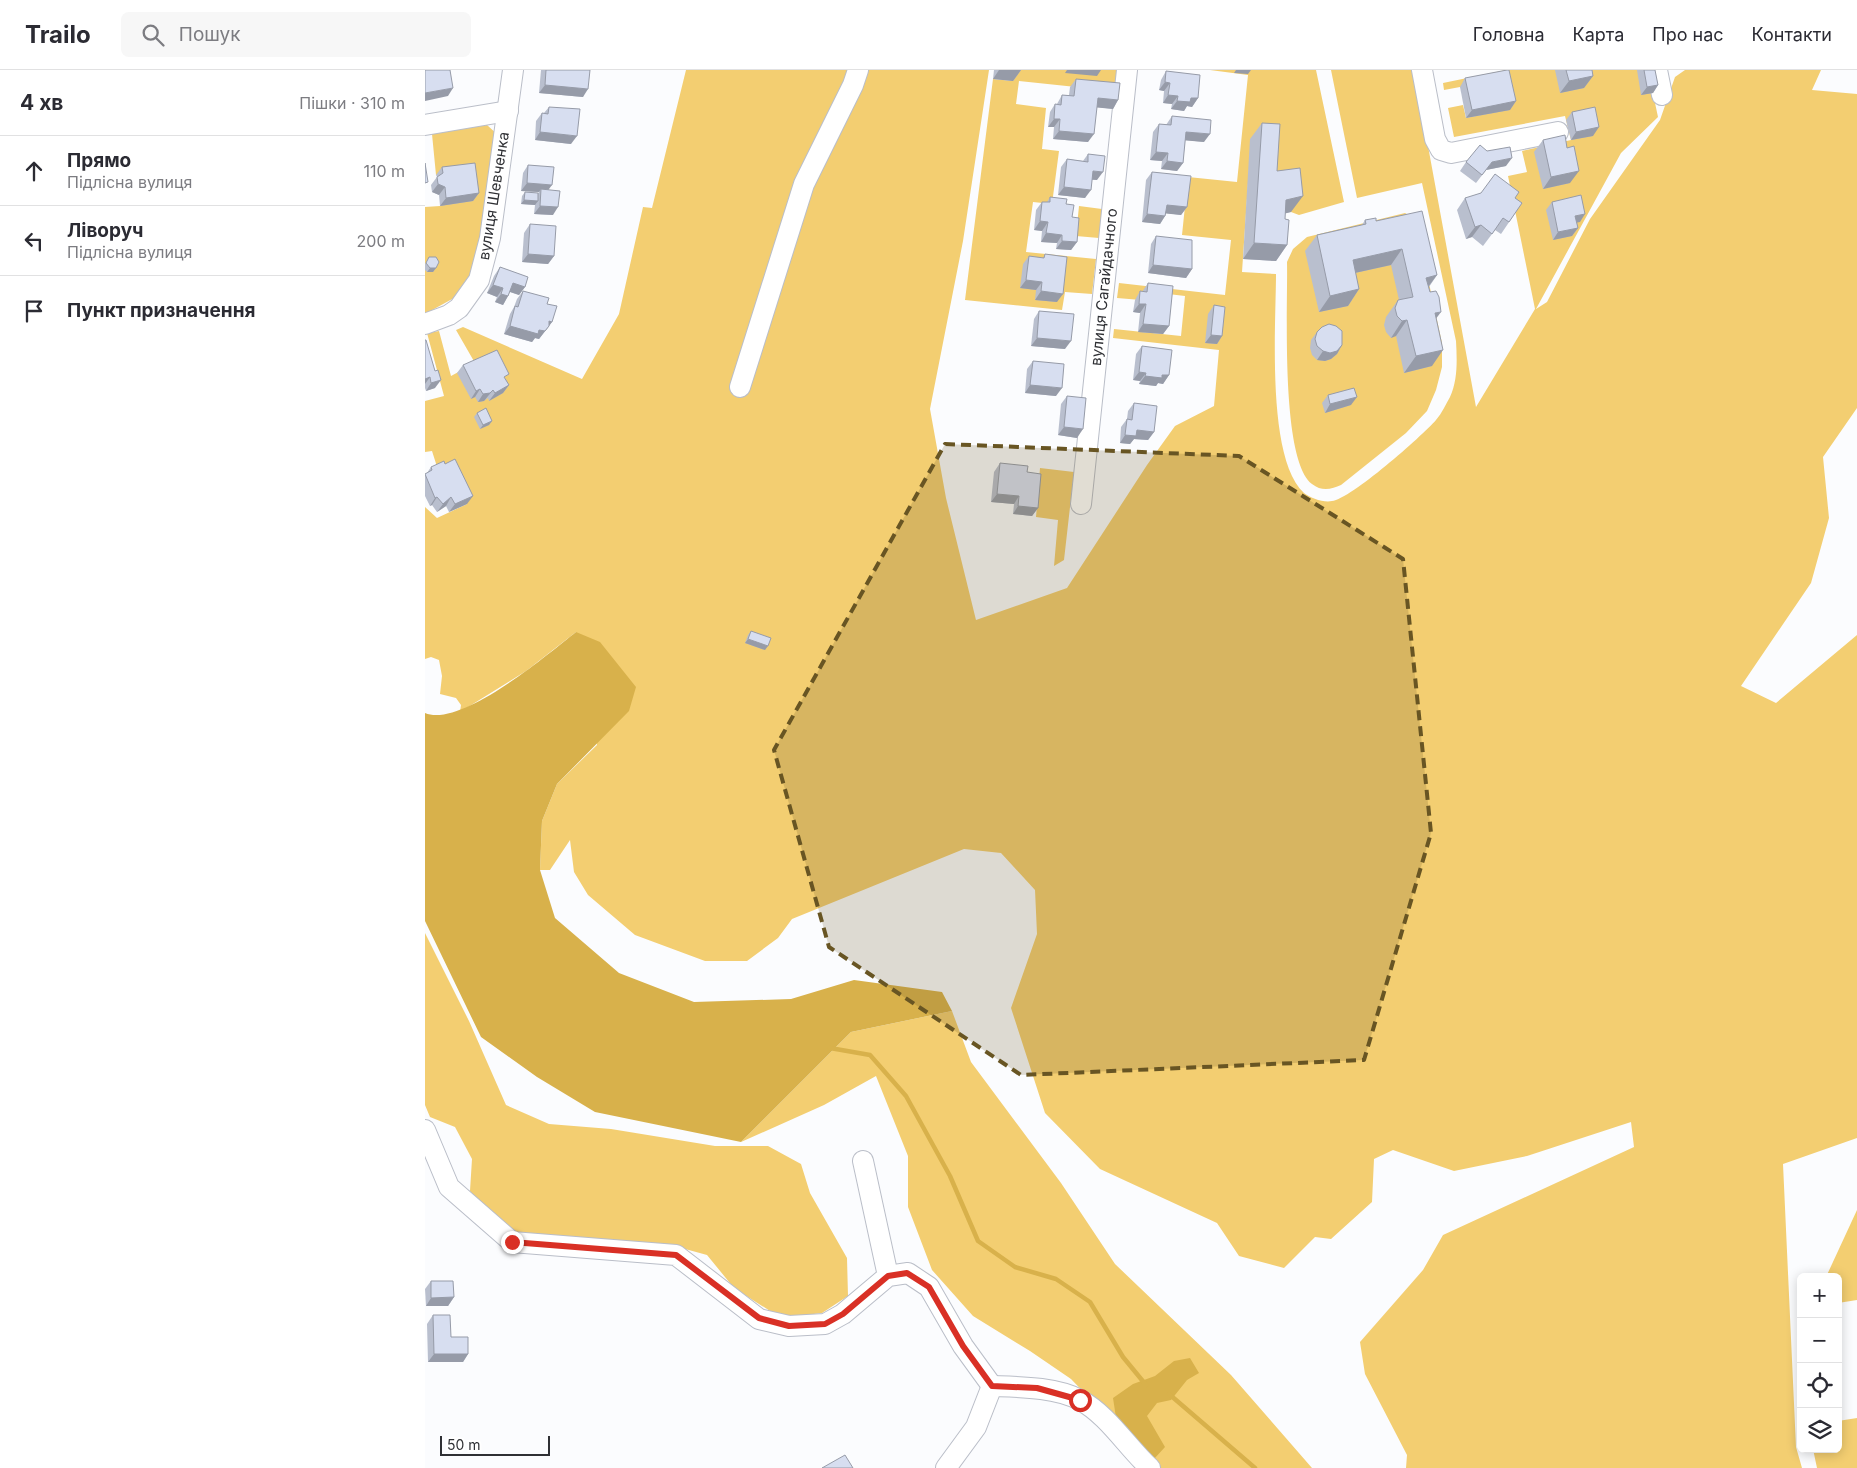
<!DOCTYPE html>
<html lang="uk">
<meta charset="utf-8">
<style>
body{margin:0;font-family:Inter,sans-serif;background:#f7f7f7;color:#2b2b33}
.controls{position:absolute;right:15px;bottom:15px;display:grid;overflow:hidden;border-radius:8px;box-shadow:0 2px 12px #0003}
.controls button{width:45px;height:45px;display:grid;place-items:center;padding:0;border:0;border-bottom:1px solid #e1e1e2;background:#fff;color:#2b2b33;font:25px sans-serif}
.scale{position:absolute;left:15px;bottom:12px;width:110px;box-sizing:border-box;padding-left:5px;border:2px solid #2f3034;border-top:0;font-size:14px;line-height:18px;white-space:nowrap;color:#2f3034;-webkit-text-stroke:4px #fff;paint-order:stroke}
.stop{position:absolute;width:15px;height:15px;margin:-11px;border:4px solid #d93025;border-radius:50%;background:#fff}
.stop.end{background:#d93025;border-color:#fff;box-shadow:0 1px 5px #0008}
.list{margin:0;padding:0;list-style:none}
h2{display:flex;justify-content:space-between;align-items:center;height:65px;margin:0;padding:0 20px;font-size:21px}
h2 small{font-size:16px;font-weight:400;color:#7c7c81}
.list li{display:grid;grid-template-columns:32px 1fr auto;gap:15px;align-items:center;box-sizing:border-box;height:70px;padding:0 20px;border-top:1px solid #e1e1e2}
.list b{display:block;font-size:19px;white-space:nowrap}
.list p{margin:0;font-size:16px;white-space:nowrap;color:#7c7c81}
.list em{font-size:16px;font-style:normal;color:#7c7c81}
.icon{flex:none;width:28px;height:28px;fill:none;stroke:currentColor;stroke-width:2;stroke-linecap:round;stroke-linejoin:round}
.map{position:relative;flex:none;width:1432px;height:1398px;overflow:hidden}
header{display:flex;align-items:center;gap:30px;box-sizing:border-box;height:70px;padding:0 25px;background:#fff;border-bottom:1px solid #e1e1e2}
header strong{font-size:24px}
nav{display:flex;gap:28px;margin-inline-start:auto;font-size:18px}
.search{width:350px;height:45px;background:#f7f7f7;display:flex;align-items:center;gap:12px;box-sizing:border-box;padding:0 18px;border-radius:8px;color:#7c7c81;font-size:19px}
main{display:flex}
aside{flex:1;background:#fff}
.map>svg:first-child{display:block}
.green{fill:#f3ce71}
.water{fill:#d8b14b}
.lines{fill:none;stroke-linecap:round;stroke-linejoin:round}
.stream{stroke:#d8b14b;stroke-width:4.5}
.minor-casing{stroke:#babec8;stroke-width:22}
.minor{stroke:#fff;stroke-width:20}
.wall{fill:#b9bfce}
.shaded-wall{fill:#969ba8}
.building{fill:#d7def0;stroke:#969ba8}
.route{stroke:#d93025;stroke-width:6}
.marked{fill:#685523;fill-opacity:0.2;stroke:#685523;stroke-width:4;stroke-dasharray:10 6;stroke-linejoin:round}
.labels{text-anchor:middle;stroke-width:4;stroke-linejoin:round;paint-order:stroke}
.street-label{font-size:15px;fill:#2f3034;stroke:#fff}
</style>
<header>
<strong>Trailo</strong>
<div class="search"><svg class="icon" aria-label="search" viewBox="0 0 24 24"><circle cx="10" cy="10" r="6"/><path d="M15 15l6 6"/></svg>Пошук</div>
<nav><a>Головна</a><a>Карта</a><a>Про нас</a><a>Контакти</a></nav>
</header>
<main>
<aside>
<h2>4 хв<small>Пішки · 310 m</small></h2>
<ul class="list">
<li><svg class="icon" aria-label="ahead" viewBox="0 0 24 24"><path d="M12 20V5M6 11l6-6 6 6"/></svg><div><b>Прямо</b><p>Підлісна вулиця</p></div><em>110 m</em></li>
<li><svg class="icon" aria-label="left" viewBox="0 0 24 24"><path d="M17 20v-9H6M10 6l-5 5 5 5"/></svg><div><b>Ліворуч</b><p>Підлісна вулиця</p></div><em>200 m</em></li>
<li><svg class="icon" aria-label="arrive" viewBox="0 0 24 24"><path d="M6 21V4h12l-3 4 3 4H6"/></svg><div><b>Пункт призначення</b></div></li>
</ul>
</aside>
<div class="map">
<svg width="1432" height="1398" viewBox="0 0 1432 1398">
<rect width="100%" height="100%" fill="#fbfcfe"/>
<g class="green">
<path d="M261,0H564L538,171L505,339L521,428L551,550L642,518L722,395L750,356L789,336L794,280L688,268L689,259L756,266L760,226L718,221L716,230L692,228L694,213L800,225L806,170L757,165L763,107L812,112L823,5L785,0H891L919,132L874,145L866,142L863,114L841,117L826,69L817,202L851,204C851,254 841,388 879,423C885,428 899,433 907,431C926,429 997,366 1011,350C1017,343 1021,334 1025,327C1033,310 1032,289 1031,271L997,113L932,128L906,0H989L1051,337L1110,239L1083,106L1102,102L1097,81L1146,70L1140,46L1029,67L1023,38L1038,35L1041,48L1085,39L1035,17L1019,20L1018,13L1081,0H1223L1233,47L1196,83L1111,239L1122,232L1165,149L1235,50L1250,7L1260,0H1396L1387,20L1432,24V338L1398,387L1404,448L1386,513L1316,616L1351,633L1432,565V1068L1358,1094L1371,1377L1377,1398H981L982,1385L940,1304L935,1272L998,1200L1018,1165L1209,1077L1206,1052L1102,1086L1029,1101L968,1080L949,1089L947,1132L906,1169L890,1167L859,1198L814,1186L792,1153L675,1099L620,1043L586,938L612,864L610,820L576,783L539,779L367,849L353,868L322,891H280L210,865L163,825L149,802L145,770L125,800H115L117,751L132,714L172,675L151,562L101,601L35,642L36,635L31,628L15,624L17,606L14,590L6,587L0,589V437L12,448L42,434L14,403L7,381L0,382V331L19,326L2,263L14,261L26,306L50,293L31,260L38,257L157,309L194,244L218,137L227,138Z"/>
<polygon points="590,0 692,0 689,21 594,11 591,34 621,38 617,79 634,81 627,134 608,132 601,182 671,189 667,224 640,222 637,240 540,230 568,9 588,11"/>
<polygon points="62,55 73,65 65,131 46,206 29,228 0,244 0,137 15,136 44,101 11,105 7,64"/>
<polygon points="654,136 677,139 674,168 651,166"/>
<path d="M980,143L990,149L1017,273V297L1011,320L1002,341L981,363L916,415C907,419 897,422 887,414C855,389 863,235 862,192L868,179L882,167Z"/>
<polygon points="615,398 649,402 639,490 629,496 633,450 611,447"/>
<polygon points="0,863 44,951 81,1035 124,1054 186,1059 290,1076 343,1076 376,1094 385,1123 422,1188 423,1226 397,1243 356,1248 309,1218 282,1185 242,1174 88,1164 57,1137 45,1121 47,1089 30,1057 5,1047 0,1035"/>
<polygon points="527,941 546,992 636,1113 690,1194 806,1305 887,1398 735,1398 730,1396 646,1309 605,1281 548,1246 507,1200 483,1137 483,1086 451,1006 399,1035 316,1072 426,962"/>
<polygon points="1432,1140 1432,1230 1413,1233 1413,1207 1401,1207"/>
<polygon points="1432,1348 1432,1398 1392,1398 1388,1379 1413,1379 1413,1351"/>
</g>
<g class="water">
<path d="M151,562L175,572L211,617L204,641L132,714L117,751L115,800L130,848L194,903L269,932L366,929L429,910L517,922L527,941L426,962L316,1072L170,1042L112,1007L56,967L0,851V643C36,658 122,585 151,562Z"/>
<polygon points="765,1288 774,1303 762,1310 746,1330 732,1333 722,1346 740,1377 729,1389 692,1354 688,1328 708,1314 730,1306 749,1291"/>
</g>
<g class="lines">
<g class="stream">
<polyline points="405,978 445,985 481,1026 525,1106 553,1171 590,1197 631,1209 665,1232 698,1287 721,1315"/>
<polyline points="744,1324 830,1398"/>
</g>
<g class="minor-casing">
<g id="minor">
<polyline points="997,0 1010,69 1016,80 1026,83 1133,62"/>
<polyline points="1232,0 1237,25"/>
<polyline points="0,55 83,41"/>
<polyline points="0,254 24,245 34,238 54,210 65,168 88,0"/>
<polyline points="315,317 379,114 428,15 433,0"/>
<polyline points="656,434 702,0"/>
<polyline points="0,1060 24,1117 87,1172 251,1185 334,1249 364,1256 400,1254 418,1244 463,1206 483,1203 504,1217 538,1276 567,1316"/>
<polyline points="438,1091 463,1206"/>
<path d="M567,1316C594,1317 631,1317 655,1330C683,1345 702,1377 725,1398"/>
<polyline points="521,1398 551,1357 567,1316"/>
</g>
</g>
<use href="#minor" class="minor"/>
</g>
<g class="wall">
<polygon points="116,0 165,0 158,27 114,23"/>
<polygon points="569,0 596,0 588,11 568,9"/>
<polygon points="1130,0 1167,0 1168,6 1159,18 1135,23"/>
<polygon points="1212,0 1230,0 1233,15 1228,23 1216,25"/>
<polygon points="741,1 773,28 767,37 762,36 759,41 746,39 747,34 738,33 739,21 734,20 736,10"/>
<polygon points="1040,8 1091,31 1085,40 1041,48 1035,17"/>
<polygon points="651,9 693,30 688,39 672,37 663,72 628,69 629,57 623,57 625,42 630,34 632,34 637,25 644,25 645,17"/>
<polygon points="124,37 146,74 110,70 111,51 117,43 119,43"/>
<polygon points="1147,42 1168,66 1146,70 1141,50"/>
<polygon points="747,46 779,72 760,70 758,93 752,101 736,99 737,91 725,90 728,62 734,54 741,55"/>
<polygon points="837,53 852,101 866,142 860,143 860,149 862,175 851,191 818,189 825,69"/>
<polygon points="1118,70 1145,113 1118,119 1109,82"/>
<polygon points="663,84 672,110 667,110 660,128 633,125 636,97 642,89 658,91"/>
<polygon points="1041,92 1081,96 1061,100 1051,113 1035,101"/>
<polygon points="103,95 124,120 128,145 109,144 110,135 96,134 97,126 100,122 113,123 114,122 96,121 98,103"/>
<polygon points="17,97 54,123 48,131 15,136 14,125 7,122 6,115 12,107 11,105"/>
<polygon points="727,102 762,137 756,145 741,143 740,146 735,154 717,152 721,110"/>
<polygon points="625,127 641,134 647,147 652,172 646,180 631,179 632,173 616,172 617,161 609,160 611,140 617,132 622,132"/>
<polygon points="1040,128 1090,128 1097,133 1076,164 1070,160 1058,176 1047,167 1041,169 1032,140"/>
<polygon points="1127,132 1155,152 1152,152 1153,158 1147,166 1128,170 1121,140"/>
<polygon points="940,150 951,151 1012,205 1004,217 1011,248 1007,296 979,303 971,266 966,268 961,262 959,255 961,247 973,230 974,230 966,195 930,203 934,219 923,236 894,242 880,181 892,165 937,155"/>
<polygon points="105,154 129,186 123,194 97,192 99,163"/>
<polygon points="731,166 767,199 761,208 723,203 726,174"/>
<polygon points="620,184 632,232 610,230 611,220 595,218 598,194 604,186 618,188"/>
<polygon points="4,187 11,198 8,202 2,202 0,200 0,194"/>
<polygon points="75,197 100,217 94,225 85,222 83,226 78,235 70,232 72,227 62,223 69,206"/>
<polygon points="723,213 744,256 738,264 713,262 715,243 708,242 710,230 715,221 717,222"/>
<polygon points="98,221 122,234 127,252 114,269 110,268 107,272 79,264 85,244 89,237 92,229"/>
<polygon points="789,235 797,266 792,274 780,273 783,244"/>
<polygon points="614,241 640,279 606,276 609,249"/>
<polygon points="892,262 917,275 912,284 906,289 900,291 892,290 887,285 885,278 886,270"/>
<polygon points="0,270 10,318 1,321 0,318"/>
<polygon points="717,276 744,305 738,314 733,313 731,316 714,314 715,311 708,310 711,284"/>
<polygon points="608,291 631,326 600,323 602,299"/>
<polygon points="38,295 81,309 84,315 78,323 64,331 63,328 59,331 53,332 50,327 46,329 32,303"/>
<polygon points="903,325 926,335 900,343 897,333"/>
<polygon points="642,326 652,368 633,365 636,334"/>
<polygon points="709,333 729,362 723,370 709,369 705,374 695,373 696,357 702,349 703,341"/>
<polygon points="52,343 67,351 64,355 55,359 49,347"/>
<polygon points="575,393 602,402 613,438 607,446 588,444 589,434 566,432 569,402"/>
<polygon points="6,397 42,434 24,442 21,436 12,442 7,435 5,436 0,426 0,404 2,403"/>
<polygon points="326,561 340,580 320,573 323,565"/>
<polygon points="6,1211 29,1227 23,1236 1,1236 0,1219"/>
<polygon points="8,1245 26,1267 43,1284 38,1292 3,1292 2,1254"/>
</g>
<g class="shaded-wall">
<polygon points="574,0 596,0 588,11 568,9"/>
<polygon points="642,0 676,0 672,6 640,3"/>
<polygon points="811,0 826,0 823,4 809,3"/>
<polygon points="1168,6 1159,18 1135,23 1144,11"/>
<polygon points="740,12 745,13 739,21 734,20"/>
<polygon points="120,15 163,19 158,27 114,23"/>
<polygon points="1233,15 1228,23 1216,25 1222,17"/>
<polygon points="28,18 23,26 0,31 0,23"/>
<polygon points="743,25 753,26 747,34 738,33"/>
<polygon points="673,28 693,30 688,39 667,37"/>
<polygon points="766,28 773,28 767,37 762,36 759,41 746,39 752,31"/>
<polygon points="1091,31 1085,40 1041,48 1047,40"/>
<polygon points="629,49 635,49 629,57 623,57"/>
<polygon points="1174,57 1168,66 1146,70 1151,62"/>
<polygon points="634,61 669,64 663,72 628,69"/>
<polygon points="115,62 152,66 146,74 110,70"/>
<polygon points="761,62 785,64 779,72 756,70"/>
<polygon points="731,82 743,83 737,91 725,90"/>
<polygon points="1087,88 1081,96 1061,100 1051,113 1067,92"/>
<polygon points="742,91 758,93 752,101 736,99"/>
<polygon points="668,101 678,102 672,110 662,109"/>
<polygon points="1154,101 1145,113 1118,119 1126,107"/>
<polygon points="102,113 127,115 121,123 116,119 114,122 96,121"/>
<polygon points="13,114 20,117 14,125 7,122"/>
<polygon points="639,117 666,120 660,128 633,125"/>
<polygon points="54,123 48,131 15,136 21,128"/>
<polygon points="878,126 866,142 850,146 861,130"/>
<polygon points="99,130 113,131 110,135 96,134"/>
<polygon points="742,135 762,137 756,145 736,143"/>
<polygon points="115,136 133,137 128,145 109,144"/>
<polygon points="722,144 740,146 735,154 717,152"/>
<polygon points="1160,144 1155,152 1145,154 1150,146"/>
<polygon points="615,151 623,152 617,161 609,160"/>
<polygon points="1056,155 1047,167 1041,169 1050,157"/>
<polygon points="1153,158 1147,166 1128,170 1133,162"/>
<polygon points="621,163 637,165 632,173 616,172"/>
<polygon points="637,171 652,172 646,180 631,179"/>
<polygon points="829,173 862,175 851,191 818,189"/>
<polygon points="977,179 966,195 916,206 928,190"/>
<polygon points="103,184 129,186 123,194 97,192"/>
<polygon points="728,195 767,199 761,208 723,203"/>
<polygon points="5,198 11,198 8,202 2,202"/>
<polygon points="1012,205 1000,221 1001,208"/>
<polygon points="601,210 617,212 611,220 595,218"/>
<polygon points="88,213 100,217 94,225 82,221"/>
<polygon points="68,215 78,218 72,227 62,223"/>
<polygon points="934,219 923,236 894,242 905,226"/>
<polygon points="616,221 638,224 632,232 610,230"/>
<polygon points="76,224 83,226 78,235 70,232"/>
<polygon points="714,234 721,234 715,243 708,242"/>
<polygon points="1016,242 1004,258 1010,243"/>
<polygon points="982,250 971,266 966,268 977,251"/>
<polygon points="124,251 127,252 121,260 114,269 110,268 107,272 79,264 85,256 114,260"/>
<polygon points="718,254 744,256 738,264 713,262"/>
<polygon points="786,265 797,266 792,274 780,273"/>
<polygon points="612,268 646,271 640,279 606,276"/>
<polygon points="917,275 912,284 906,289 900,291 892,290 898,281"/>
<polygon points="1018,280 1007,296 979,303 991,286"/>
<polygon points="714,302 721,303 715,311 708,310"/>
<polygon points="737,305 744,305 738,314 733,313 731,316 714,314 720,306"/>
<polygon points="5,307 0,314 0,309"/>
<polygon points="16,310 10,318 1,321 6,313"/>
<polygon points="84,315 78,323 64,331 70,323"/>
<polygon points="605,315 637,318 631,326 600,323"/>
<polygon points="55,319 50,327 46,329 51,321"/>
<polygon points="68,320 59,331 53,332 58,324"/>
<polygon points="932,327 926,335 900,343 905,334"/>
<polygon points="67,351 64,355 55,359 58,355"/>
<polygon points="639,357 658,359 652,368 633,365"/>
<polygon points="712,360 729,362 723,370 709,369 705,374 695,373 700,365"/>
<polygon points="572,424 594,426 589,434 566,432"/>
<polygon points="48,426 42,434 24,442 30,434"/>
<polygon points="12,427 7,435 5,436 10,428"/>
<polygon points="26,427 21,436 12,442 18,434"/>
<polygon points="593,436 613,438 607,446 588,444"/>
<polygon points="323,569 343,576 340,580 320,573"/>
<polygon points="29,1227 23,1236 1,1236 6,1228"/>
<polygon points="9,1284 43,1284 38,1292 3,1292"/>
</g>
<g class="building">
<polygon points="0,0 25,0 28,18 0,23"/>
<polygon points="121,0 165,0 163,19 120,15"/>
<polygon points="1082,0 1084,0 1091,31 1047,40 1040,8"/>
<polygon points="1141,0 1167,0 1168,6 1144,11"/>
<polygon points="1219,0 1230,0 1233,15 1222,17"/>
<polygon points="741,1 775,5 773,28 766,28 765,32 752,31 753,26 743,25 745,13 740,12"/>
<polygon points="651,9 695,13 693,30 673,28 669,64 634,61 635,49 629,49 630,34 636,35 637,25 649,26"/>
<polygon points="124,37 155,39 152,66 115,62 117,43 123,44"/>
<polygon points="1170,37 1174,57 1151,62 1147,42"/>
<polygon points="747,46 786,50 785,64 761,62 758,93 742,91 743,83 731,82 734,54 746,55"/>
<polygon points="837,53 855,54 852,101 875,98 878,126 861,130 860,149 864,150 862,175 829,173"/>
<polygon points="1140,65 1142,78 1149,76 1154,101 1126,107 1118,70"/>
<polygon points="1055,75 1062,81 1085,77 1087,88 1067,92 1057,105 1041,92"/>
<polygon points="663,84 680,86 678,102 668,101 666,120 639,117 642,89 663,92"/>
<polygon points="0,93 3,112 0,113"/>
<polygon points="50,93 54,123 21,128 20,117 13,114 12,107 18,103 17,97"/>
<polygon points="103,95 129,97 127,115 102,113"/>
<polygon points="727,102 766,106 762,137 742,135 740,146 722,144"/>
<polygon points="1070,104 1094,122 1090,128 1097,133 1084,152 1078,148 1067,164 1056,155 1050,157 1040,128 1056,123"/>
<polygon points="116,119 135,121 133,137 115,136"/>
<polygon points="100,122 113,123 113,131 99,130"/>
<polygon points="1156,125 1160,144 1150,146 1153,158 1133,162 1127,132"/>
<polygon points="625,127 642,129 641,134 649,135 647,147 654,148 652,172 637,171 637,165 621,163 623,152 615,151 617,132 625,132"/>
<polygon points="997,141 1012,205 1001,208 1005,222 1011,221 1014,227 1016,242 1010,243 1018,280 991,286 982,250 977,251 972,246 970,238 973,230 988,227 977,179 928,190 934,219 905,226 892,165 941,154 940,150 951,148 951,151"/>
<polygon points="105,154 131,156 129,186 103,184"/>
<polygon points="731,166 767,170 767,199 728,195"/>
<polygon points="620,184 642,187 638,224 616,221 617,212 601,210 604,186 619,188"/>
<polygon points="4,187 11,187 14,192 11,198 5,198 1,193"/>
<polygon points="75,197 103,207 100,217 88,213 83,226 76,224 78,218 68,215"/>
<polygon points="723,213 748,216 744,256 718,254 721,234 714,234 715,221 722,222"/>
<polygon points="98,221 124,228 122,234 132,236 127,252 124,251 124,256 120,261 114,260 113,264 85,256 90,236 93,237"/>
<polygon points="789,235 800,237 797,266 786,265"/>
<polygon points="614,241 649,244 646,271 612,268"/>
<polygon points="904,254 911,256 917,261 917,275 912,281 905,283 898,281 892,276 890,269 892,262 897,257"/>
<polygon points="0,270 1,270 10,301 13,300 16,310 6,313 5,307 0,309"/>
<polygon points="717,276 747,280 744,305 737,305 737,308 720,306 721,303 714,302"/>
<polygon points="72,280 84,304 79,307 84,315 70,323 68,320 65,323 58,324 55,319 51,321 38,295"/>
<polygon points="608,291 639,294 637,318 605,315"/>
<polygon points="929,318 932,327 905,334 903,325"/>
<polygon points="642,326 661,328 658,359 639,357"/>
<polygon points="709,333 732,336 729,362 712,360 711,366 700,365 702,349 707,350"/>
<polygon points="61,338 67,351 58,355 52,343"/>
<polygon points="30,389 48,426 30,434 26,427 18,434 12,427 10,428 0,404 7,400 6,397 19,391 20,394"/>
<polygon points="575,393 603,396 602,402 616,404 613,438 593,436 594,426 572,424"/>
<polygon points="326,561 346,568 343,576 323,569"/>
<polygon points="6,1211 28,1211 29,1227 6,1228"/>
<polygon points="8,1245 25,1245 26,1267 43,1267 43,1284 9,1284"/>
<polygon points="420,1385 428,1398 397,1398"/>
</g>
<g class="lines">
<polyline class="route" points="87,1172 251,1185 334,1248 364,1256 400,1254 418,1244 463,1206 482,1203 504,1217 538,1276 567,1316 612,1318 655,1330"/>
</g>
<path class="marked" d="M520,374L814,386L978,489L1006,763L939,990L596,1005L404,877L349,680Z"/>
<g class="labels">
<g class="street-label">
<text transform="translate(69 126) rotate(-81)" y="5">вулиця Шевченка</text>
<text transform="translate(679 217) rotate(-84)" y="5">вулиця Сагайдачного</text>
</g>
</g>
</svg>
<div class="controls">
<button>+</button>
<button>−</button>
<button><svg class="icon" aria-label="locate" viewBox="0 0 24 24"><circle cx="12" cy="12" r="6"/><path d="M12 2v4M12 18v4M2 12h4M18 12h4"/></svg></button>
<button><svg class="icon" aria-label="layers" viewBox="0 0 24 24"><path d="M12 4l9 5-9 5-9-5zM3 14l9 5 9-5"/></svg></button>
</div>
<div class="scale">50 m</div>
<div class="stop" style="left:655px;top:1330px"></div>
<div class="stop end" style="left:87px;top:1172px"></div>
</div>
</main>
